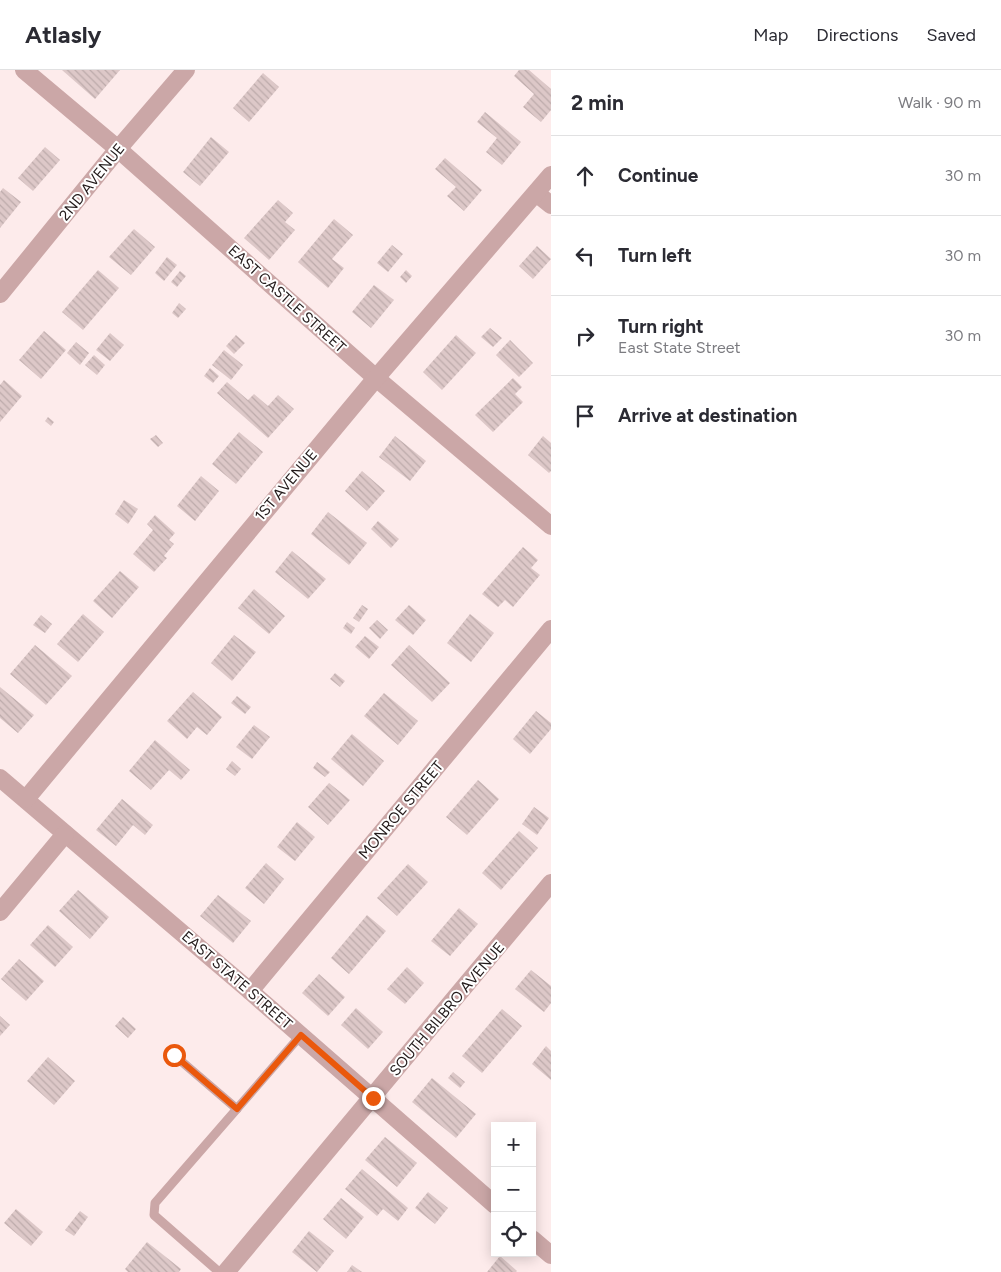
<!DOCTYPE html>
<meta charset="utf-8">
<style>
body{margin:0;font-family:Figtree,sans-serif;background:#f7f7f7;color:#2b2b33}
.controls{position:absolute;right:15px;bottom:15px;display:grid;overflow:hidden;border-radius:0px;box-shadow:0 2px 12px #0003}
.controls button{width:45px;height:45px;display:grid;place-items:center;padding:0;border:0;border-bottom:1px solid #e1e1e2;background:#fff;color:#2b2b33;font:25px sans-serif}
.stop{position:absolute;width:15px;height:15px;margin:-11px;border:4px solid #ea580c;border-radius:50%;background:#fff}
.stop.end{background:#ea580c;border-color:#fff;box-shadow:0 1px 5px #0008}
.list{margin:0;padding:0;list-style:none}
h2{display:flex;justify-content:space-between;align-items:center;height:65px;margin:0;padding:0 20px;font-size:21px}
h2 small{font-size:16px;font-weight:400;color:#7c7c81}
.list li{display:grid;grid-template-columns:32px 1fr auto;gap:15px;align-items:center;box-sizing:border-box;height:80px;padding:0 20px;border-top:1px solid #e1e1e2}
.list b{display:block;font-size:19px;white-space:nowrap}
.list p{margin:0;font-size:16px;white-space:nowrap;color:#7c7c81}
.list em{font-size:16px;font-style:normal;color:#7c7c81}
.icon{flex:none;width:28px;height:28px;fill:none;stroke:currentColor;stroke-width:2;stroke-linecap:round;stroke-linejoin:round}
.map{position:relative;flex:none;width:551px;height:1202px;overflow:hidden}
header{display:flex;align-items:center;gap:30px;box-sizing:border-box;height:70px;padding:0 25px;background:#fff;border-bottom:1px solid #e1e1e2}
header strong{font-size:24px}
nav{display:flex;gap:28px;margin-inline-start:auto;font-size:18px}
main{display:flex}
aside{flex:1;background:#fff}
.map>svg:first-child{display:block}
.building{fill:url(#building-back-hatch)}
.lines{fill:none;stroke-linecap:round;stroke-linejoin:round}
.service{stroke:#cba7a7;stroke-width:9}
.minor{stroke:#cba7a7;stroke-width:18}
.route{stroke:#ea580c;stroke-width:6}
.labels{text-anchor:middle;stroke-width:4;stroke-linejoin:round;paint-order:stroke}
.street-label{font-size:15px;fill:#221a1a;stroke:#fff}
</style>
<header>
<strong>Atlasly</strong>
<nav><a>Map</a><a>Directions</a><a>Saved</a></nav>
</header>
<main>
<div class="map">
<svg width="551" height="1202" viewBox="0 0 551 1202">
<defs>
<pattern id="building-back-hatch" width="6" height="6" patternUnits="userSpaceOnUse" patternTransform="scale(1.25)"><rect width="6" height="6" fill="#ddc8c8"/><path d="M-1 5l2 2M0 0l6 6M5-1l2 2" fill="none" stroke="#bdabab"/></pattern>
</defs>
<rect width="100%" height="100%" fill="#fdebeb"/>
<g class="building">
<polygon points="62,0 120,0 95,29"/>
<polygon points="519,0 529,0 551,19 551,40 541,52 523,37 534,24 514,6"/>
<polygon points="263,3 279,17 249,52 233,38"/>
<polygon points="485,42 521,72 502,95 486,82 497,68 477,52"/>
<polygon points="211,67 229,82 200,116 183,102"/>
<polygon points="45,77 60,90 33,121 18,108"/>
<polygon points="445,88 482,120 464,141 447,126 456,117 435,99"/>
<polygon points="3,118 21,132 0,158 0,122"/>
<polygon points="278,130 293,143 285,152 295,160 269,190 244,168"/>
<polygon points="334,149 353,165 332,189 344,198 328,218 298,192"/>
<polygon points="134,159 155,177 131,205 109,187"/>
<polygon points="392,175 403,184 388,202 377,193"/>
<polygon points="537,176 551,189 533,209 519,196"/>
<polygon points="167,187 177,195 164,211 155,203"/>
<polygon points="98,200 119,218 83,260 62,242"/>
<polygon points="406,200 412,206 406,213 400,207"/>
<polygon points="180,201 186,206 177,217 171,212"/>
<polygon points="374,215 394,230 371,258 352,242"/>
<polygon points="179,233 186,239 178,248 172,243"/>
<polygon points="490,258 502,268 493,277 481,267"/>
<polygon points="44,261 66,280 41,309 19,290"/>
<polygon points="110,263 124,275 110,291 96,280"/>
<polygon points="236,265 245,273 234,284 226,276"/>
<polygon points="456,265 476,283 442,320 423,302"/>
<polygon points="510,270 533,293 519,307 496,285"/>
<polygon points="76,272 89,283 80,295 67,283"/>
<polygon points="224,280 243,295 231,310 212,295"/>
<polygon points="94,285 105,295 97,305 85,295"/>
<polygon points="210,298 219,306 213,313 204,306"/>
<polygon points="513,308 522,317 515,324 523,332 493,362 475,345"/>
<polygon points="4,310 22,326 0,352 0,315"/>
<polygon points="227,312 248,330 254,324 268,336 278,325 294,339 268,368 217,323"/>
<polygon points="48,347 54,352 51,356 45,351"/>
<polygon points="239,362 263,382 236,414 212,394"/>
<polygon points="156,365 163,373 158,377 150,369"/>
<polygon points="395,366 426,391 410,411 379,387"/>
<polygon points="543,366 551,373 551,401 549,403 528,385"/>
<polygon points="362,401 385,421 367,441 345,421"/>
<polygon points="201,406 219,421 195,451 177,436"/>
<polygon points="124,430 138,439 128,454 115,444"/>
<polygon points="328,442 367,473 349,495 311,464"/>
<polygon points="155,445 175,463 169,470 174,474 164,486 167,488 154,502 133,484 153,460 147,454"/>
<polygon points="378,451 399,469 391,478 371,459"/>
<polygon points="523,477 538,490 531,498 540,505 513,537 505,530 498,537 482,524"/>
<polygon points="292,481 326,509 308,529 275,502"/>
<polygon points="120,501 139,517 112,548 93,531"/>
<polygon points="254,519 285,546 269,564 238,538"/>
<polygon points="362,535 368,539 359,552 353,548"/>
<polygon points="409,535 426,550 413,565 395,550"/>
<polygon points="83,544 104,562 78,592 57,574"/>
<polygon points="470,544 494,563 471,592 447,573"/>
<polygon points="41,545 52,554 45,563 33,555"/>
<polygon points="377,550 388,560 380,569 369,558"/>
<polygon points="347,552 355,558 351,564 343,558"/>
<polygon points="234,565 256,582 232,611 211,593"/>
<polygon points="365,566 379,577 369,589 355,577"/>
<polygon points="35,575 72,606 46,635 10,604"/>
<polygon points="409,575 450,613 432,632 391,595"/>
<polygon points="335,603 345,611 340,617 330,609"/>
<polygon points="0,617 34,645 18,663 0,648"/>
<polygon points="193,622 222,647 207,665 197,657 187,669 167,651"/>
<polygon points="384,623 418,651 398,675 364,646"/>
<polygon points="237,626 251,637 245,644 231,633"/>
<polygon points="536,641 551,653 551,659 530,684 513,669"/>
<polygon points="254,655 270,667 252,689 236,677"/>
<polygon points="352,664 384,691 363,716 331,689"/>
<polygon points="155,670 190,700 181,710 169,700 151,720 129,701"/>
<polygon points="232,691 241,699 235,706 226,699"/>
<polygon points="317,692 330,702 325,707 313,698"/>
<polygon points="478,710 499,729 467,765 446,747"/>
<polygon points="329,713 350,730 328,755 308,737"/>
<polygon points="122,729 153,755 145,765 133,755 116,776 96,760"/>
<polygon points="534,737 549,748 537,765 522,754"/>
<polygon points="297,752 315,767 295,791 277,777"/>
<polygon points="519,761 538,778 501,820 482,803"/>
<polygon points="266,793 284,809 264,834 245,818"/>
<polygon points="408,794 428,812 397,846 377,828"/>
<polygon points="78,820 109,847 90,869 59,841"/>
<polygon points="218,825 251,851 233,873 200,846"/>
<polygon points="459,838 478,854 450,886 431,871"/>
<polygon points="367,845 386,861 349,904 331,888"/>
<polygon points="48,855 73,877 55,897 30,875"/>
<polygon points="19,889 44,911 26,931 1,909"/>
<polygon points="407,897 424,913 405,934 387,919"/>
<polygon points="531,900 551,916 551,933 544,942 515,919"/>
<polygon points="319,904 345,927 328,946 302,923"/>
<polygon points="356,938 383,962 368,979 341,955"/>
<polygon points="502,939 522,956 482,1003 462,986"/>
<polygon points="0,946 10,955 0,966"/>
<polygon points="123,947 136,959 128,968 115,956"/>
<polygon points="546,976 551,981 551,1010 532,994"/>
<polygon points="48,987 75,1011 54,1035 27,1011"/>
<polygon points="453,1002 465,1012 460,1018 448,1008"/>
<polygon points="432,1008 476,1044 456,1068 412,1032"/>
<polygon points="385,1067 417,1093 397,1117 365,1090"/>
<polygon points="362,1099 408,1138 398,1151 383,1139 377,1146 345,1119"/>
<polygon points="428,1122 448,1138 435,1154 415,1138"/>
<polygon points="341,1128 364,1147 346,1169 323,1149"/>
<polygon points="16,1139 43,1162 31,1176 4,1153"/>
<polygon points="80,1141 88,1147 74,1166 65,1160"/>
<polygon points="309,1161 334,1181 317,1202 292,1182"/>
<polygon points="147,1172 181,1199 179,1202 128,1202 125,1199"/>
<polygon points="500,1186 517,1201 516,1202 487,1202"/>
<polygon points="352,1195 362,1202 347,1202"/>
</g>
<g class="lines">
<g class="service">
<polyline points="174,985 237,1039"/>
<polyline points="219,1202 154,1145 155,1133 301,965"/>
</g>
<g class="minor">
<polyline points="24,0 118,79 376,308 551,456"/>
<polyline points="536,123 551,135"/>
<polyline points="0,224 118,79 186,0"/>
<polyline points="0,708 250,921 495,1135"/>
<polyline points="26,729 376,308 551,105"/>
<polyline points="0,842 65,764"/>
<polyline points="250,921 551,559"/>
<polyline points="532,1169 551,1185"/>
<polyline points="226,1202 551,813"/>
</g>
</g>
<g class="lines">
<polyline class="route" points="174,985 237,1039 301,965 373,1028"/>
</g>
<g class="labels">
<g class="street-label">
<text transform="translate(92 112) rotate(-51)" y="5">2ND AVENUE</text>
<text transform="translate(287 229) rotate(42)" y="5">EAST CASTLE STREET</text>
<text transform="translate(286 415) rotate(-50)" y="5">1ST AVENUE</text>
<text transform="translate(401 740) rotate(-50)" y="5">MONROE STREET</text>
<text transform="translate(237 910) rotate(41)" y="5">EAST STATE STREET</text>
<text transform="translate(447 939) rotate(-50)" y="5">SOUTH BILBRO AVENUE</text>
</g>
</g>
</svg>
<div class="controls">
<button>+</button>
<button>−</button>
<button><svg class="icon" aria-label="locate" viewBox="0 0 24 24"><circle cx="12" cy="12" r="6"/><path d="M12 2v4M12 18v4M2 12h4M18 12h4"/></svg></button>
</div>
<div class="stop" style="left:174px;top:985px"></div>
<div class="stop end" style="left:373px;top:1028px"></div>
</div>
<aside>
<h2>2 min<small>Walk · 90 m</small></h2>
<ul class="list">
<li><svg class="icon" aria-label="ahead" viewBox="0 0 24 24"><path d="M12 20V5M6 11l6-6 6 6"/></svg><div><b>Continue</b></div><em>30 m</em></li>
<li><svg class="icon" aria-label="left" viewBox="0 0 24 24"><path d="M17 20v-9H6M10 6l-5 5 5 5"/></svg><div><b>Turn left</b></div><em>30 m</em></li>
<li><svg class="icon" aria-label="right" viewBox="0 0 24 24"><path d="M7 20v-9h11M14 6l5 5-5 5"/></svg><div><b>Turn right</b><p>East State Street</p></div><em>30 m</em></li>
<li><svg class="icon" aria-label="arrive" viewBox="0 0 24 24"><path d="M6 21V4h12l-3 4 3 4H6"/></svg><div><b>Arrive at destination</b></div></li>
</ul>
</aside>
</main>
